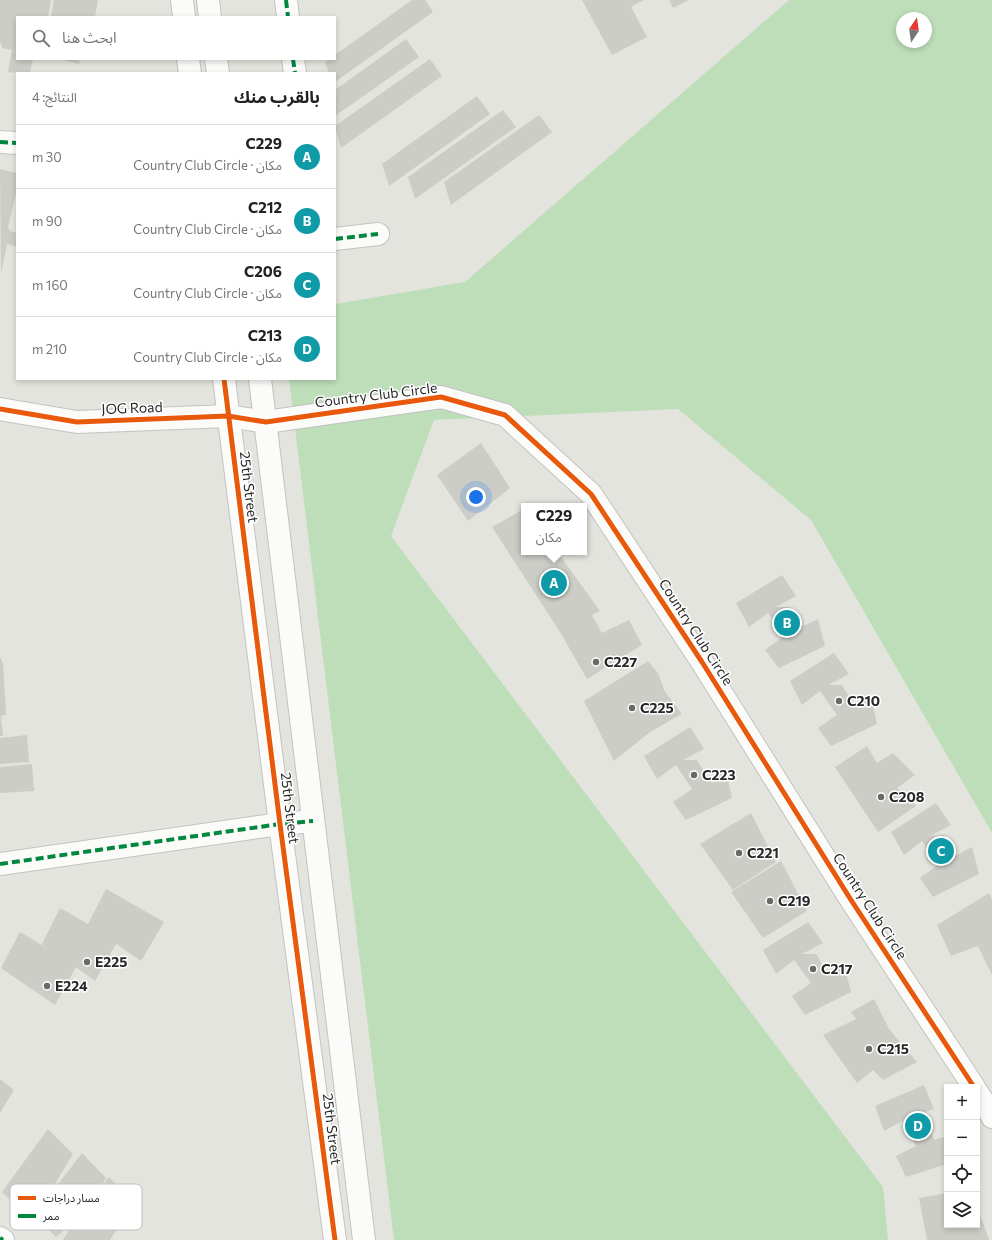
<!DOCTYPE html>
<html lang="ar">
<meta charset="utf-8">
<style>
body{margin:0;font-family:Commissioner,"Noto Sans Arabic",sans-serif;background:#f2f2f2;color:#222;direction:rtl}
.controls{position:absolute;right:12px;bottom:12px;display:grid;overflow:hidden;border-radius:0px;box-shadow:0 2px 6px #0003}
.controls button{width:36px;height:36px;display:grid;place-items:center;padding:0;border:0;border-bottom:1px solid #e0e0e0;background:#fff;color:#222;font:20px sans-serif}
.compass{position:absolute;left:896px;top:12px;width:36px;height:36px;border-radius:50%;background:#fff;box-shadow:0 2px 6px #0003;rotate:13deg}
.you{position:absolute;left:476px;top:497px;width:14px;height:14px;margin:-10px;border:3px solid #fff;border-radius:50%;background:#1a73e8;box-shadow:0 0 0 6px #1a73e833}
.badge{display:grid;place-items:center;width:26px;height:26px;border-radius:50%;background:#696967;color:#fff;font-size:13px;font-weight:700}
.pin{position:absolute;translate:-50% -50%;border:2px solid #fff;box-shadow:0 1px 4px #0006}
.popup{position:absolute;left:521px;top:503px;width:66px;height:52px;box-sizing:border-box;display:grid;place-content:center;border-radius:0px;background:#fff;filter:drop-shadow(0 1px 3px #0005);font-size:13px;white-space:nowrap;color:#767676}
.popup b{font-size:15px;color:#222}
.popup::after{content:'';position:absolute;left:50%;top:100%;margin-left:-8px;border:8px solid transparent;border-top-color:#fff}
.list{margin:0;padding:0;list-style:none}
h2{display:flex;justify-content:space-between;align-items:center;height:52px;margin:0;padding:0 16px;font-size:17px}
h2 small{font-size:13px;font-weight:400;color:#767676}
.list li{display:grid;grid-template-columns:26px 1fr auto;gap:12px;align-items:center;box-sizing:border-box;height:64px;padding:0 16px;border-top:1px solid #e0e0e0}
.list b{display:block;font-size:15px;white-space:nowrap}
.list p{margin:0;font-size:13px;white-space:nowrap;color:#767676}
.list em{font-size:13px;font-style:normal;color:#767676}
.icon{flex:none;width:22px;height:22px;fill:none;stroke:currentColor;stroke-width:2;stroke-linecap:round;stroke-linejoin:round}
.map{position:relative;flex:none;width:992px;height:1240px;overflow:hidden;direction:ltr}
.search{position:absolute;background:#fff;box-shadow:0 2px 6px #0003;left:16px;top:16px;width:320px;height:44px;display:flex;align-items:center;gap:10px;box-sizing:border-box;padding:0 14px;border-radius:0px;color:#767676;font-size:15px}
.panel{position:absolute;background:#fff;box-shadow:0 2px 6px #0003;left:16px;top:72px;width:320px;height:308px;border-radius:0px;direction:rtl}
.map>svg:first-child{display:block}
.green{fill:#bddeb9;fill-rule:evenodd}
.building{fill:#cdcdc8}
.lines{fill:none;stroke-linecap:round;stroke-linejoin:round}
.minor-casing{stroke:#c3c2c2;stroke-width:24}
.minor{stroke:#fbfbfa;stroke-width:22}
.quiet{stroke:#00873e;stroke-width:4;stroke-dasharray:8 4;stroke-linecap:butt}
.cycleway-casing{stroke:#fff;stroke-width:8}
.cycleway{stroke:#e8590c;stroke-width:5}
.poi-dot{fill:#696967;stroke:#fff;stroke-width:1.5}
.labels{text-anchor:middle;stroke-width:3;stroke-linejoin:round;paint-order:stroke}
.street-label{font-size:14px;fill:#272727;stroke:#fff}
.poi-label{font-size:14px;font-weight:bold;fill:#272727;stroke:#fff;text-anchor:start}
.key{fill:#fff;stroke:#bebebe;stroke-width:1}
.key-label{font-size:11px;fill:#272727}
</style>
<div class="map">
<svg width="992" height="1240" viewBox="0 0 992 1240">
<rect width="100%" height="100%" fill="#e4e4de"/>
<path class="green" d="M789,0H992V833L811,520L678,409L434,420L391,536L883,1187L888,1240H394L289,379H335V304L465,282ZM902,18H926V42H902Z"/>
<g class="building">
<polygon points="0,0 51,0 48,17 17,17 17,59 33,59 30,73 17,73 8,72 12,50 2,48 2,44 0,43"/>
<polygon points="54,0 98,0 95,17 51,17"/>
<polygon points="412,0 425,0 433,12 335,82 335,73 329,73 325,62 329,59 335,59 335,55"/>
<polygon points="582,0 644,0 631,7 647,37 612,55"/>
<polygon points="669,0 689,0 673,8"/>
<polygon points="406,39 419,57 335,116 335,90"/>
<polygon points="59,59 80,59 79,64"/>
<polygon points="430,59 442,76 341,148 335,126"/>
<polygon points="477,96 490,114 389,186 382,164"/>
<polygon points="503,110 516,127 415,199 408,177"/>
<polygon points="539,115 552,132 451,205 444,182"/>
<polygon points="0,169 17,173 17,189 8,227 10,231 17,233 17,247 7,244 1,274"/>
<polygon points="481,443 510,488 468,521 437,475"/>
<polygon points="524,509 524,552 548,552 550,554 558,553 600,611 592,615 602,633 629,620 642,645 587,679 560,632 492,527"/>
<polygon points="782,575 796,596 776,607 789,607 801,627 818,619 825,646 779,668 765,650 784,636 768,613 749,627 736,603"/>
<polygon points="834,653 849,674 828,685 842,685 854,705 871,697 877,724 831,746 818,728 837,715 820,691 802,705 790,681"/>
<polygon points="0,658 1,658 2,663 3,663 6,715 0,716"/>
<polygon points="648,661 658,673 665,692 682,714 650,732 614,761 584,701"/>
<polygon points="0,716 1,716 3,736 0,736"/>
<polygon points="690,727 704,749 683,760 697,760 709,780 726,771 732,798 686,820 673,802 692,789 676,765 657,779 644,756"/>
<polygon points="27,735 29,762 0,764 0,738"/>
<polygon points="867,746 877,763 893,753 915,775 897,788 916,806 878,832 835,767"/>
<polygon points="32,764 34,791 0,793 0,767"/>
<polygon points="936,803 951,825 930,836 944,835 955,856 972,847 979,874 933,897 920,878 938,865 922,841 904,855 891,832"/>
<polygon points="751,813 776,862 733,890 700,844"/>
<polygon points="781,861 807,911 763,938 731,892"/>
<polygon points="106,889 164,922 141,961 116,944 95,981 76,967 55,1005 1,968 20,932 47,948 42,944 60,908 88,924"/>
<polygon points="989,893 992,900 992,975 978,946 951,956 937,925"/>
<polygon points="808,922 823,943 802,954 816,954 828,974 844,965 851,992 805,1015 792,996 811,983 794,960 776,974 763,950"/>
<polygon points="874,999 889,1029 917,1062 883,1080 873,1070 857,1083 823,1035 856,1019 851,1012"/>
<polygon points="0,1079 14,1090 0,1113"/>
<polygon points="924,1085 934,1109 913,1116 926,1118 934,1140 947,1136 947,1164 906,1177 896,1156 916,1146 904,1120 884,1131 875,1106"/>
<polygon points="48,1129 73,1154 51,1190 23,1213 2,1192"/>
<polygon points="82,1153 106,1178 99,1190 109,1177 134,1202 110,1240 63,1240 75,1221 56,1237 35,1216 50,1195"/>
<polygon points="947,1193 947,1225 977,1225 977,1206 989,1240 927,1240 919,1198"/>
</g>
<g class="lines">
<g class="minor-casing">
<g id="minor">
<polyline points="182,0 184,17"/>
<polyline points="208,0 210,17"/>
<polyline points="286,0 288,17"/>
<polyline points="188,59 190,73"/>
<polyline points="216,59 218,73"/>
<polyline points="293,59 295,73"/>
<polyline points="0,142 17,143"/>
<polyline points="335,239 378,234"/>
<polyline points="224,379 280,824 335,1240"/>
<polyline points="260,379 364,1240"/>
<polyline points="0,409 77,422 228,416 266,422 441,397 505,415 591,494 702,662 851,900 974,1087"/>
<polyline points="0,864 280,824 313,821"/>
<polyline points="977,1092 990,1112 992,1117"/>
<polyline points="0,1238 3,1240"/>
</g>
</g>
<use href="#minor" class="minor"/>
<g class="quiet">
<polyline points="286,0 288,17"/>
<polyline points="293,59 295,73"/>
<polyline points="0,142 17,143"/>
<polyline points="335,239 378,234"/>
<polyline points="0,864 280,824 313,821"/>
<polyline points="0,1238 3,1240"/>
</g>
<g class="cycleway-casing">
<g id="cycleway">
<polyline points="224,379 280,824 335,1240"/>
<polyline points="0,409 77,422 228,416 266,422 441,397 505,415 591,494 702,662 851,900 974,1087"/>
</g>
</g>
<use href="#cycleway" class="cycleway"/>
</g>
<g class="poi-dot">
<circle cx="596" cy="662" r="4"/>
<circle cx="839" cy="701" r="4"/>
<circle cx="632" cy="708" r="4"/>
<circle cx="694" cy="775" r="4"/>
<circle cx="881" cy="797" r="4"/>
<circle cx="739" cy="853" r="4"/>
<circle cx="770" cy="901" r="4"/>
<circle cx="87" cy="962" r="4"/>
<circle cx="813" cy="969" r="4"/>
<circle cx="47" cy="986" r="4"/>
<circle cx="869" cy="1049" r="4"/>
</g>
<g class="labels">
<g class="street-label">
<text transform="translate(376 395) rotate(-7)" y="5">Country Club Circle</text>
<text transform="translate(132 408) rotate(-2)" y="5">JOG Road</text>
<text transform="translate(249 487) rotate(83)" y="5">25th Street</text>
<text transform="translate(696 632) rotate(57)" y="5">Country Club Circle</text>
<text transform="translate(290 808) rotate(83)" y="5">25th Street</text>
<text transform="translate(870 906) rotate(57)" y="5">Country Club Circle</text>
<text transform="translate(332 1129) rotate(83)" y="5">25th Street</text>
</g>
<g class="poi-label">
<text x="604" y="667">C227</text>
<text x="847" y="706">C210</text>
<text x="640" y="713">C225</text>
<text x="702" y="780">C223</text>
<text x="889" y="802">C208</text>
<text x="747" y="858">C221</text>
<text x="778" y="906">C219</text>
<text x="95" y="967">E225</text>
<text x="821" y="974">C217</text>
<text x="55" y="991">E224</text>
<text x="877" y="1054">C215</text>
</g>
</g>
<rect x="10" y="1184" width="132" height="46" rx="6" class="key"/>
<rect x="18" y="1196" width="18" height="4" fill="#e8590c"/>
<rect x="18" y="1214" width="18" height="4" fill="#00873e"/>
<g class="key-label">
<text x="43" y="1202">مسار دراجات</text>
<text x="43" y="1220">ممر</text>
</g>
</svg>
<div class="controls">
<button>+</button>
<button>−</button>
<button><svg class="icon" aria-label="locate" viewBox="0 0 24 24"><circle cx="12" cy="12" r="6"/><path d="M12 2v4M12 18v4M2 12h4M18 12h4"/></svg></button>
<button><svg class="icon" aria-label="layers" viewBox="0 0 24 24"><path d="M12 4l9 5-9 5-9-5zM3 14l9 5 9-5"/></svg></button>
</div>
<svg class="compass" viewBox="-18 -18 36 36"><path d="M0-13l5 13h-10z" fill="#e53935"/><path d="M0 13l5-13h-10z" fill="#767676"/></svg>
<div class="you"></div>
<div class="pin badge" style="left:554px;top:583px;background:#0f9aa8">A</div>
<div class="popup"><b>C229</b>مكان</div>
<div class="pin badge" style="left:787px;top:623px;background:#0f9aa8">B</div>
<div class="pin badge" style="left:941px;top:851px;background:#0f9aa8">C</div>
<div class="pin badge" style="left:918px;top:1126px;background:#0f9aa8">D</div>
<div class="search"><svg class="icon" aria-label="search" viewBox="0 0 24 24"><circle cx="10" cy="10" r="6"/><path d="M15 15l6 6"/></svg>ابحث هنا</div>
<section class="panel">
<h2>بالقرب منك<small>النتائج: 4</small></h2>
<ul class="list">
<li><span class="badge" style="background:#0f9aa8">A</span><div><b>C229</b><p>مكان · Country Club Circle</p></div><em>30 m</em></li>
<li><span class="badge" style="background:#0f9aa8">B</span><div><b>C212</b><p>مكان · Country Club Circle</p></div><em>90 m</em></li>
<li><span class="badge" style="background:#0f9aa8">C</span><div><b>C206</b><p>مكان · Country Club Circle</p></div><em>160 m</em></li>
<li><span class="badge" style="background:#0f9aa8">D</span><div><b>C213</b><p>مكان · Country Club Circle</p></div><em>210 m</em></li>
</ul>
</section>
</div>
